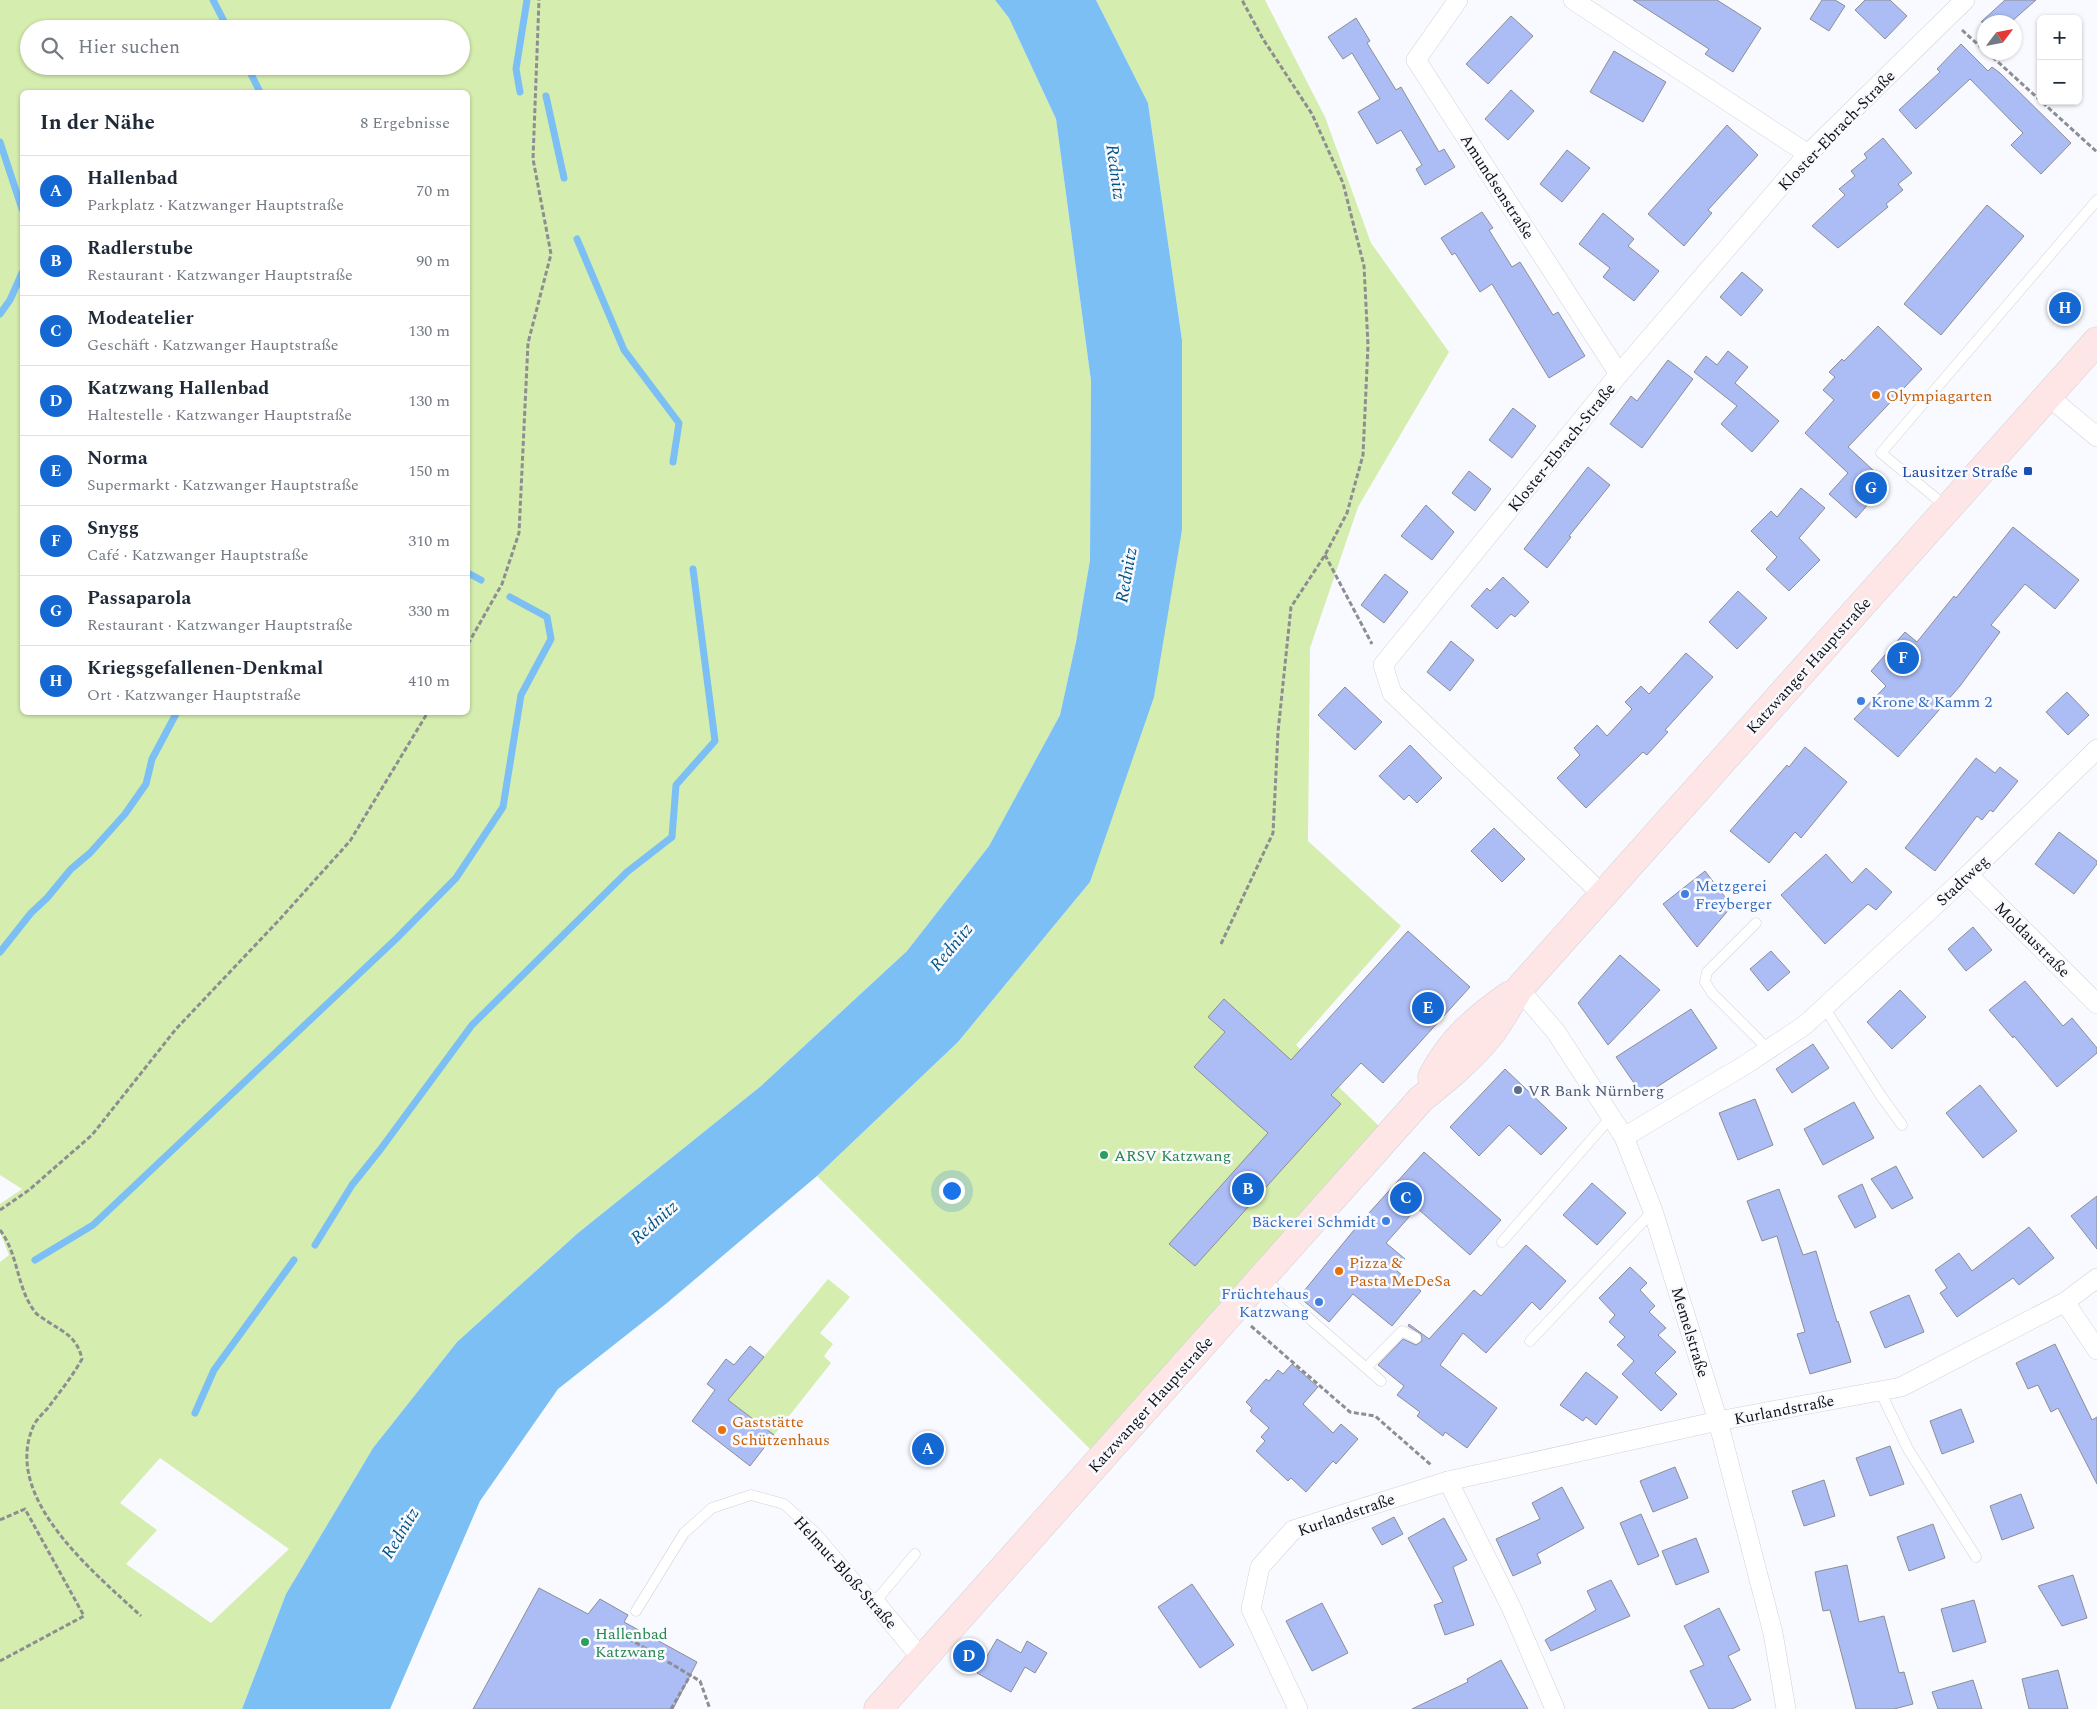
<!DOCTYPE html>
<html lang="de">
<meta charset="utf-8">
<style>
body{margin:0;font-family:Spectral,serif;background:#f2f2f3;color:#1f2937}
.controls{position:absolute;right:15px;top:15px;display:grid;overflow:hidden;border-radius:8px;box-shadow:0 1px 4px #0004}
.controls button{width:45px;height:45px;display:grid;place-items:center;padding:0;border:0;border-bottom:1px solid #e0e1e3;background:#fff;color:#1f2937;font:25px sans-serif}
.compass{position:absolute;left:1977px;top:15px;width:45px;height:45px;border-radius:50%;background:#fff;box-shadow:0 1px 4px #0004;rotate:58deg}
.you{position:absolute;left:951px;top:1190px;width:18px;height:18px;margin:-12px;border:4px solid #fff;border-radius:50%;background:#1a73e8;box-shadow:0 0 0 8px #1a73e833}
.badge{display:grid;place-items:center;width:32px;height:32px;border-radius:50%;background:#1568d2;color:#fff;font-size:16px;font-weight:700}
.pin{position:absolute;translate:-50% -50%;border:2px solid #fff;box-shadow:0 1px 5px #0006}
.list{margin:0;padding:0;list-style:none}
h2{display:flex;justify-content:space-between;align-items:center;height:65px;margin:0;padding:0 20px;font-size:21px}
h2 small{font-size:16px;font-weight:400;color:#747a83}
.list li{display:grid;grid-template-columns:32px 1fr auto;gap:15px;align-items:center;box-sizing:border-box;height:70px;padding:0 20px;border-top:1px solid #e0e1e3}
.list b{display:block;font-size:19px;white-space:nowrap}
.list p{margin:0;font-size:16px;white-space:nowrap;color:#747a83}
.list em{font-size:16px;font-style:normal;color:#747a83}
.icon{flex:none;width:28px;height:28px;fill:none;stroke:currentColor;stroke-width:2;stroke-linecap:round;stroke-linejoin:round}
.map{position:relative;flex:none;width:2097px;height:1709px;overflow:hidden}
.search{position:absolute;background:#fff;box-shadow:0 1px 4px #0004;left:20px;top:20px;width:450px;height:55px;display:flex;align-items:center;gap:12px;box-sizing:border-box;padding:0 18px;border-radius:28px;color:#747a83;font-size:19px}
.panel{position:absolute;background:#fff;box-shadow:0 1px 4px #0004;left:20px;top:90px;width:450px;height:625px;border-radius:8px}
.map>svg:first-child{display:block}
.green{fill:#d5edae;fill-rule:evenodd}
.water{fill:#7cbff5}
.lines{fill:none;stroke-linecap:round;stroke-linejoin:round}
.stream{stroke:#7cbff5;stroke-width:7}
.building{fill:#acbdf6;stroke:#8d8e92}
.service-casing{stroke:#d1d2d7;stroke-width:11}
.minor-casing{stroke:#d1d2d7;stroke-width:20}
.secondary-casing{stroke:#d1d2d7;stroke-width:29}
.path{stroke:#8d8e91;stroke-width:3;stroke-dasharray:5 2.5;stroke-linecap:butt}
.service{stroke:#fff;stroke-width:10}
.minor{stroke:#fff;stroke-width:19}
.secondary{stroke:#fee6e6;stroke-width:28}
.food-dot{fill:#e8710a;stroke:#f9faff;stroke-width:2}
.transit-dot{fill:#1a4fb4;stroke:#f9faff;stroke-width:2}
.shop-dot{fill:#3f7fe0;stroke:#f9faff;stroke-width:2}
.service-dot{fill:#5c6f8a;stroke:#f9faff;stroke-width:2}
.leisure-dot{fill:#2e9e5b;stroke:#f9faff;stroke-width:2}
.labels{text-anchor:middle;stroke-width:5;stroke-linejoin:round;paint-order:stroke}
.street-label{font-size:16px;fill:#101012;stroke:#f9faff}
.food-label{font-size:16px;fill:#c56008;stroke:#f9faff;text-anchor:start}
.transit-label{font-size:16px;fill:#164399;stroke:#f9faff;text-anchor:end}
.shop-label{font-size:16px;fill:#366cbe;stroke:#f9faff;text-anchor:start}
.service-label{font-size:16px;fill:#4e5e75;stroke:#f9faff;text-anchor:start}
.leisure-label{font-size:16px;fill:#27864d;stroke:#f9faff;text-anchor:start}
.water-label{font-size:18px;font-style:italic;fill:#005485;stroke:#f9faff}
</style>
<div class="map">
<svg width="2097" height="1709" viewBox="0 0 2097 1709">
<rect width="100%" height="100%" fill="#f9faff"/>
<g class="green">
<path d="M0,0H995L1009,18L1056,119L1091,381L1090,560L1076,642L1060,715L989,846L907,951L761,1086L578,1233L457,1342L373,1448L286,1594L242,1709H0V1262L9,1255L0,1232V1204L22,1189L0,1175ZM29,29H461V66H29ZM22,92H468V712H22ZM160,1458L289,1549L211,1623L126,1564L157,1530L120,1503Z"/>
<polygon points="1096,0 1265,0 1325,117 1371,243 1449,352 1358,507 1310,648 1308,841 1401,926 1296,1045 1388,1135 1100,1459 817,1176 958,1042 1090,882 1182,530 1182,340 1148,103"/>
<polygon points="828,1279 850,1297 820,1333 833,1344 824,1356 831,1363 774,1435 728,1400"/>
</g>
<polygon class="water" points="995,0 1096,0 1148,103 1182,340 1182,530 1154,697 1090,882 958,1042 817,1176 667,1303 558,1389 480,1501 390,1709 242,1709 286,1594 373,1448 457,1342 578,1233 761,1086 907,951 989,846 1060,715 1076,642 1090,560 1091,381 1056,119 1009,18"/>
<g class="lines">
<g class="stream">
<polyline points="213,0 228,29"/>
<polyline points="247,66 260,92"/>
<polyline points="520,92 516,69 527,0"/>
<polyline points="546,96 564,178"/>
<polyline points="0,142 22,209"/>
<polyline points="577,239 624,350 679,423 673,462"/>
<polyline points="0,314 10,300 22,273"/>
<polyline points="468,573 481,580"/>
<polyline points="0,952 31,913 47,898 71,869 90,853 125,814 146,784 152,759 177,712"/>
<polyline points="315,1245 352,1185 380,1150 472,1025 627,872 672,837 676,785 715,741 693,569"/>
<polyline points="35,1260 93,1225 397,938 456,878 503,807 521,695 551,639 547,617 510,597"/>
<polyline points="195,1413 214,1370 294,1260"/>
</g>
</g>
<g class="building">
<polygon points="1633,0 1717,0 1761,28 1733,72 1705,54 1709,49"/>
<polygon points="1822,0 1835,0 1845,6 1829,31 1810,19"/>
<polygon points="1865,0 1890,0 1907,16 1885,39 1855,10"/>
<polygon points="2005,0 2036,0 2011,22 1981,22"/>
<polygon points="1511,16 1533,36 1488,84 1466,64"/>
<polygon points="1356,18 1370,41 1367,43 1396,90 1401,87 1439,152 1444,149 1455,167 1425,185 1416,169 1422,165 1401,130 1377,144 1358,112 1380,99 1352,53 1343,59 1328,37"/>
<polygon points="1961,44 1988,71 1992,67 2000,73 2071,143 2041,174 2011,145 2023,133 1970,79 1916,129 1899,110 1940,72 1937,69"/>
<polygon points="1614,51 1666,82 1643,122 1590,92"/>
<polygon points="1511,90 1534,111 1508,140 1485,119"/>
<polygon points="1727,125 1758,155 1708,210 1712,213 1684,246 1648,214"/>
<polygon points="1883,138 1912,173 1898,184 1903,190 1886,204 1888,207 1838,248 1812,226 1845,195 1839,189 1855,176 1851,171 1867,158 1864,154"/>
<polygon points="1567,150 1590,168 1562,202 1540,184"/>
<polygon points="1987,205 2024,236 1941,335 1904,304"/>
<polygon points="1482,212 1493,228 1489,230 1512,267 1520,262 1553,315 1558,312 1585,356 1549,378 1492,284 1480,292 1455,253 1452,255 1441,238"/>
<polygon points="1603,213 1634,239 1628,246 1659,271 1634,301 1603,277 1610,268 1579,244"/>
<polygon points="1742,272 1763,290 1741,316 1720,297"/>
<polygon points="1878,326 1922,369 1848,447 1887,483 1856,518 1829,494 1848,473 1805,433 1834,400 1823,390 1835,377 1829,372 1842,359 1844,361"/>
<polygon points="1728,351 1748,367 1735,383 1779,421 1752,452 1721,424 1737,406 1694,372 1706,356 1717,365"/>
<polygon points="1668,360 1693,379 1642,448 1610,424 1631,396 1637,401"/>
<polygon points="1513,408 1536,426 1512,458 1489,440"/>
<polygon points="1588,467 1610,485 1569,536 1571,537 1547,568 1524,549"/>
<polygon points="1469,471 1491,489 1475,511 1452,493"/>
<polygon points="1801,488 1825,508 1799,538 1820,560 1789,591 1766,569 1777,557 1751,531 1771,511 1777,517"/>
<polygon points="1426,505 1454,532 1432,560 1401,536"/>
<polygon points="2013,527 2079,580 2055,609 2025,584 1991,625 2000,632 1960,686 1898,757 1854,719 1886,686 1871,671 1905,632 1917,642 1954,596 1956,598"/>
<polygon points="1385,574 1408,592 1384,623 1361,605"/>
<polygon points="1503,577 1529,602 1515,617 1511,614 1497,629 1471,606 1487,588 1490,591"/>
<polygon points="1738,591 1767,618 1737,649 1709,622"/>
<polygon points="1451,641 1474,660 1450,691 1427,672"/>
<polygon points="1686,653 1713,677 1665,730 1668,732 1647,755 1643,752 1586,808 1557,778 1580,755 1574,748 1597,725 1607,736 1632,709 1625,702 1641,686 1649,694"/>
<polygon points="1345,687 1382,722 1355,750 1318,715"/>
<polygon points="2067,692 2089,715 2068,735 2046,712"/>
<polygon points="1410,745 1442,778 1417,803 1409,795 1404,800 1379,776"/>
<polygon points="1805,747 1847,782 1801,838 1795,832 1769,863 1730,831 1787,765 1789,767"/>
<polygon points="1976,758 1995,773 2000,767 2018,781 1993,812 1990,810 1982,820 1977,816 1935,871 1905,848"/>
<polygon points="1494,828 1525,859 1502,882 1471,851"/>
<polygon points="2059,832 2097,861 2097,864 2074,894 2035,864"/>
<polygon points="1826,854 1852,883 1866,868 1892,892 1876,910 1868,904 1825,944 1781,895"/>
<polygon points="1705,871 1732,906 1697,947 1663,904"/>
<polygon points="1973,927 1992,950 1966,971 1948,949"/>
<polygon points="1408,931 1470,987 1383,1083 1361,1063 1331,1095 1341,1104 1195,1266 1169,1244 1268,1133 1194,1067 1225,1032 1208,1017 1224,999 1291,1060"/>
<polygon points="1771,951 1790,972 1768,991 1750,969"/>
<polygon points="1620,955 1660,990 1608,1045 1578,1003"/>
<polygon points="2025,981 2063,1026 2072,1018 2097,1048 2097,1053 2057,1087 2014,1036 2013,1038 1989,1010"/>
<polygon points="1900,990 1926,1017 1892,1049 1867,1022"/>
<polygon points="1691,1009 1717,1048 1643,1096 1616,1057"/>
<polygon points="1813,1044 1829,1068 1792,1093 1776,1069"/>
<polygon points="1505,1069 1567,1128 1541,1155 1509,1125 1479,1156 1450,1127"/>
<polygon points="1980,1085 2017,1131 1983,1158 1946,1113"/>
<polygon points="1755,1099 1773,1145 1738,1160 1719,1113"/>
<polygon points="1854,1102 1874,1138 1823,1165 1804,1129"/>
<polygon points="1424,1152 1501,1220 1470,1255 1417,1208 1386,1243 1405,1259 1396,1270 1421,1291 1392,1326 1353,1294 1329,1322 1299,1297 1359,1224"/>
<polygon points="1896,1166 1913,1198 1892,1209 1871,1179"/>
<polygon points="1592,1183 1626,1213 1597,1245 1563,1215"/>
<polygon points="1862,1184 1876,1217 1855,1228 1838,1196"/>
<polygon points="1779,1189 1803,1255 1816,1251 1837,1322 1838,1321 1851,1362 1810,1374 1797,1334 1805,1332 1777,1236 1762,1241 1747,1201"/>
<polygon points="2097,1196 2097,1249 2071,1216"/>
<polygon points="2029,1227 2054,1258 2019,1285 2013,1278 1957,1317 1940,1293 1947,1288 1935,1270 1959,1253 1972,1271"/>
<polygon points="1526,1245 1566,1281 1540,1310 1532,1302 1486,1353 1463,1333 1440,1365 1497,1408 1467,1448 1445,1432 1443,1436 1417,1416 1420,1412 1397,1395 1404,1386 1378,1365 1403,1339 1416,1345 1422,1341 1421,1334 1408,1326 1409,1324 1429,1339 1474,1290 1481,1296"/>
<polygon points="1630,1267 1647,1283 1640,1290 1655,1306 1649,1312 1666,1328 1658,1335 1676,1352 1655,1373 1677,1394 1661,1411 1622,1374 1634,1361 1617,1345 1625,1337 1609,1322 1615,1315 1599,1298"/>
<polygon points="1909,1295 1924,1332 1885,1348 1870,1312"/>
<polygon points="2055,1344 2092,1420 2097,1417 2097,1484 2058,1408 2051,1412 2038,1385 2028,1389 2016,1363"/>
<polygon points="750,1346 764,1357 728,1400 774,1435 750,1466 692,1421 715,1390 707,1384 726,1359 734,1365"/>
<polygon points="1292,1364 1318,1387 1303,1404 1333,1433 1341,1424 1358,1439 1336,1464 1333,1461 1306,1492 1291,1478 1288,1481 1256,1451 1265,1441 1261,1437 1269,1428 1250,1411 1252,1408 1246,1402 1266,1379 1269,1381 1278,1370 1283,1374"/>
<polygon points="1586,1372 1618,1397 1596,1425 1586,1417 1583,1421 1560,1405"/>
<polygon points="1961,1409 1974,1442 1942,1454 1930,1421"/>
<polygon points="1890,1446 1904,1484 1870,1496 1856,1458"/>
<polygon points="1675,1467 1688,1498 1653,1512 1640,1481"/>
<polygon points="1824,1480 1835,1516 1804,1526 1792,1491"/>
<polygon points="1562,1487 1584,1528 1537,1554 1541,1563 1513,1576 1496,1539 1540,1519 1532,1503"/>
<polygon points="2021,1494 2034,1528 2002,1540 1990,1506"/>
<polygon points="1641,1514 1659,1556 1638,1565 1620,1523"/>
<polygon points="1394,1517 1403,1534 1382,1545 1372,1528"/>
<polygon points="1444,1518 1467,1560 1453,1567 1474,1625 1445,1635 1434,1605 1443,1602 1408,1538"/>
<polygon points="1933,1524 1945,1558 1909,1571 1897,1537"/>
<polygon points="1696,1538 1709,1572 1676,1585 1662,1551"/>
<polygon points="1847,1565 1859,1622 1884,1616 1899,1673 1904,1672 1913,1704 1894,1709 1856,1709 1830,1610 1823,1611 1815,1572"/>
<polygon points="2073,1575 2087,1618 2062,1626 2038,1586"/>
<polygon points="1611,1580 1630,1616 1551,1651 1545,1640 1596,1610 1587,1591"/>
<polygon points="1192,1584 1234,1645 1200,1668 1158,1607"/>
<polygon points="539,1588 588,1614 600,1599 628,1615 624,1622 697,1662 673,1709 473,1709"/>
<polygon points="1974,1600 1986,1642 1953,1652 1941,1609"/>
<polygon points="1322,1603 1348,1653 1312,1671 1286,1621"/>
<polygon points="1719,1608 1740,1650 1728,1656 1751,1700 1732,1709 1709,1709 1690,1671 1704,1665 1684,1626"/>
<polygon points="997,1639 1021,1653 1027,1641 1047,1653 1035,1673 1025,1667 1011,1692 977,1673"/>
<polygon points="1501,1660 1528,1709 1412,1709 1468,1682 1467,1679"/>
<polygon points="2058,1670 2068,1709 2029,1709 2022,1679"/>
<polygon points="1973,1680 1982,1709 1938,1709 1932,1692"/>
</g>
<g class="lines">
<g class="service-casing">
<g id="service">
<polyline points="1948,508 1881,453 2097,200"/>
<polyline points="1756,923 1707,972 1705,982 1712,993 1769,1050"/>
<polyline points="1824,1007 1881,1096 1902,1125"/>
<polyline points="1502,1242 1611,1117"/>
<polyline points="1263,1278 1381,1381"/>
<polyline points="1530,1341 1653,1211"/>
<polyline points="1366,1368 1402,1331 1416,1338"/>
<polyline points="1880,1391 1908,1449 1976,1557"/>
<polyline points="636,1611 684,1533 712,1508 751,1495 784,1504 816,1533 875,1602 915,1554"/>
</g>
</g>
<g class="minor-casing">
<g id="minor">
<polyline points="1458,0 1416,60 1619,374"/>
<polyline points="1573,0 1808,154"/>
<polyline points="2048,396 2097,437"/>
<polyline points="1968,875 2097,1004"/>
<polyline points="1603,895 1392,693 1383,665 1619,374 1808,154 1965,0"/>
<polyline points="1519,989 1556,1032 1624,1137 1653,1211 1718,1421 1773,1633 1786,1709"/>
<polyline points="1624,1137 1745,1065 1805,1025 1968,875 2097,749"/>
<polyline points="2065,1302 2097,1350"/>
<polyline points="1448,1481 1511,1607 1555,1709"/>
<polyline points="875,1602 922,1659"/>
<polyline points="1298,1709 1251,1609 1260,1567 1293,1530 1448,1481 1718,1421 1901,1387 2065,1302 2097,1278"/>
</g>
</g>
<g class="secondary-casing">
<g id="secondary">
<path d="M1432,1077C1450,1041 1477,1018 1510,995"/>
<path d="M878,1709L1421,1099C1446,1079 1472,1058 1492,1032C1502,1018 1510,1003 1519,989L2097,341"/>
</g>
</g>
<g class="path">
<polyline points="1962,30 1984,50"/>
<polyline points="1987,52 2097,152"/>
<polyline points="1325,555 1372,644"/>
<polyline points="468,644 502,584 519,533 528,343 551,254 533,159 539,0"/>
<polyline points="1221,944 1273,833 1278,732 1291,607 1325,555 1347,513 1363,455 1368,345 1364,266 1343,183 1312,114 1263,39 1242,0"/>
<polyline points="0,1210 29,1190 92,1135 176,1029 280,919 350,841 428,712"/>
<path d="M0,1230C19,1255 16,1287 35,1312C38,1316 43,1318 47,1321C65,1333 77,1337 82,1359C72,1377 59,1393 47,1409C42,1414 36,1420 33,1427C2,1499 96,1574 141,1616"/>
<polyline points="1251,1326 1350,1412 1375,1416 1431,1465"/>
<polyline points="0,1520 25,1509 84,1616 0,1661"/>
<polyline points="616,1631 700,1681 710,1709"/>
<polyline points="671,1709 691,1674"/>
</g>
<use href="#service" class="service"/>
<use href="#minor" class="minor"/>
<use href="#secondary" class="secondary"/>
</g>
<g class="food-dot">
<circle cx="1876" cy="395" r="5"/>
<circle cx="1339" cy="1271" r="5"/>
<circle cx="722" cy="1430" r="5"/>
</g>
<rect class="transit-dot" x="2023" y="466" width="10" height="10" rx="2.5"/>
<g class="shop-dot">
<circle cx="1861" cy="701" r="5"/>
<circle cx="1685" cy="894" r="5"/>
<circle cx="1386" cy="1221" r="5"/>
<circle cx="1319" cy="1302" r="5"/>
</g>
<circle class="service-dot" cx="1518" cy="1090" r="5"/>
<g class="leisure-dot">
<circle cx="1104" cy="1155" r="5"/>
<circle cx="585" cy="1642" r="5"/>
</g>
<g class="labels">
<g class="street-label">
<text transform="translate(1836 130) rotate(-46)" y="6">Kloster-Ebrach-Straße</text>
<text transform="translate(1498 186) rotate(57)" y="6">Amundsenstraße</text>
<text transform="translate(1561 447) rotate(-51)" y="6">Kloster-Ebrach-Straße</text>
<text transform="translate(1808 665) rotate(-48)" y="6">Katzwanger Hauptstraße</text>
<text transform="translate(1962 880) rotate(-43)" y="6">Stadtweg</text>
<text transform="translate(2033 939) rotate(45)" y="6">Moldaustraße</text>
<text transform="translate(1691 1332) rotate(73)" y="6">Memelstraße</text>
<text transform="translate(1150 1404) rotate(-48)" y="6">Katzwanger Hauptstraße</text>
<text transform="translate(1784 1409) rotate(-11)" y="6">Kurlandstraße</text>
<text transform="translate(1346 1514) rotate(-19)" y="6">Kurlandstraße</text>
<text transform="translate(846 1572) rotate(48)" y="6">Helmut-Bloß-Straße</text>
</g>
<g class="food-label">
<text x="1886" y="401">Olympiagarten</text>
<text x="1349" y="1268">Pizza &amp;<tspan x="1349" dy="18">Pasta MeDeSa</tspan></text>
<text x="732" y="1427">Gaststätte<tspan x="732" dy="18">Schützenhaus</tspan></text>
</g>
<g class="transit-label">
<text x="2018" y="477">Lausitzer Straße</text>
</g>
<g class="shop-label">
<text x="1871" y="707">Krone &amp; Kamm 2</text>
<text x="1695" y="891">Metzgerei<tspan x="1695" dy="18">Freyberger</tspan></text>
<text x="1376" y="1227" text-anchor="end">Bäckerei Schmidt</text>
<text x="1309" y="1299" text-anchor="end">Früchtehaus<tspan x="1309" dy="18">Katzwang</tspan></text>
</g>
<g class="service-label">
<text x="1528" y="1096">VR Bank Nürnberg</text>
</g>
<g class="leisure-label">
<text x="1114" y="1161">ARSV Katzwang</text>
<text x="595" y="1639">Hallenbad<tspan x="595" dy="18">Katzwang</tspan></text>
</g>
<g class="water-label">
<text transform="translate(1116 172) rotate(82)" y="6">Rednitz</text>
<text transform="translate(1126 575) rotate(-80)" y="6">Rednitz</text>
<text transform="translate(951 947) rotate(-50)" y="6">Rednitz</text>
<text transform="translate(654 1222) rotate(-41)" y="6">Rednitz</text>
<text transform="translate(400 1533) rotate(-59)" y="6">Rednitz</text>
</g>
</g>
</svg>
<div class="controls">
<button>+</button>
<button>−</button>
</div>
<svg class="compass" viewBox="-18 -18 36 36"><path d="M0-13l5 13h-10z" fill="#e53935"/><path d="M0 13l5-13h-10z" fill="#747a83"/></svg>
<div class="you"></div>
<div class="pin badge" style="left:928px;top:1449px">A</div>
<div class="pin badge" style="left:1248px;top:1189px">B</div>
<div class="pin badge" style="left:1406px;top:1198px">C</div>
<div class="pin badge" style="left:969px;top:1656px">D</div>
<div class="pin badge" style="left:1428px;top:1008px">E</div>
<div class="pin badge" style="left:1903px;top:658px">F</div>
<div class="pin badge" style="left:1871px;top:488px">G</div>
<div class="pin badge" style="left:2065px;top:308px">H</div>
<div class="search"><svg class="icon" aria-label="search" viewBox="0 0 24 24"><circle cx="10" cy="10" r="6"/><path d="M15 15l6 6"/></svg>Hier suchen</div>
<section class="panel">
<h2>In der Nähe<small>8 Ergebnisse</small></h2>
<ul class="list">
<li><span class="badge">A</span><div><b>Hallenbad</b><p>Parkplatz · Katzwanger Hauptstraße</p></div><em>70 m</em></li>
<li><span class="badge">B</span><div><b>Radlerstube</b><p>Restaurant · Katzwanger Hauptstraße</p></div><em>90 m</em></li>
<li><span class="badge">C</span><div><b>Modeatelier</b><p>Geschäft · Katzwanger Hauptstraße</p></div><em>130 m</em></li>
<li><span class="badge">D</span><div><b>Katzwang Hallenbad</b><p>Haltestelle · Katzwanger Hauptstraße</p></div><em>130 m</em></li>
<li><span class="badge">E</span><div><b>Norma</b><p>Supermarkt · Katzwanger Hauptstraße</p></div><em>150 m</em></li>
<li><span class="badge">F</span><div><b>Snygg</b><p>Café · Katzwanger Hauptstraße</p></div><em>310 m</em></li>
<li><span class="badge">G</span><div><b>Passaparola</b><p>Restaurant · Katzwanger Hauptstraße</p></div><em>330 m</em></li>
<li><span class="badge">H</span><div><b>Kriegsgefallenen-Denkmal</b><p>Ort · Katzwanger Hauptstraße</p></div><em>410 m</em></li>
</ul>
</section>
</div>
